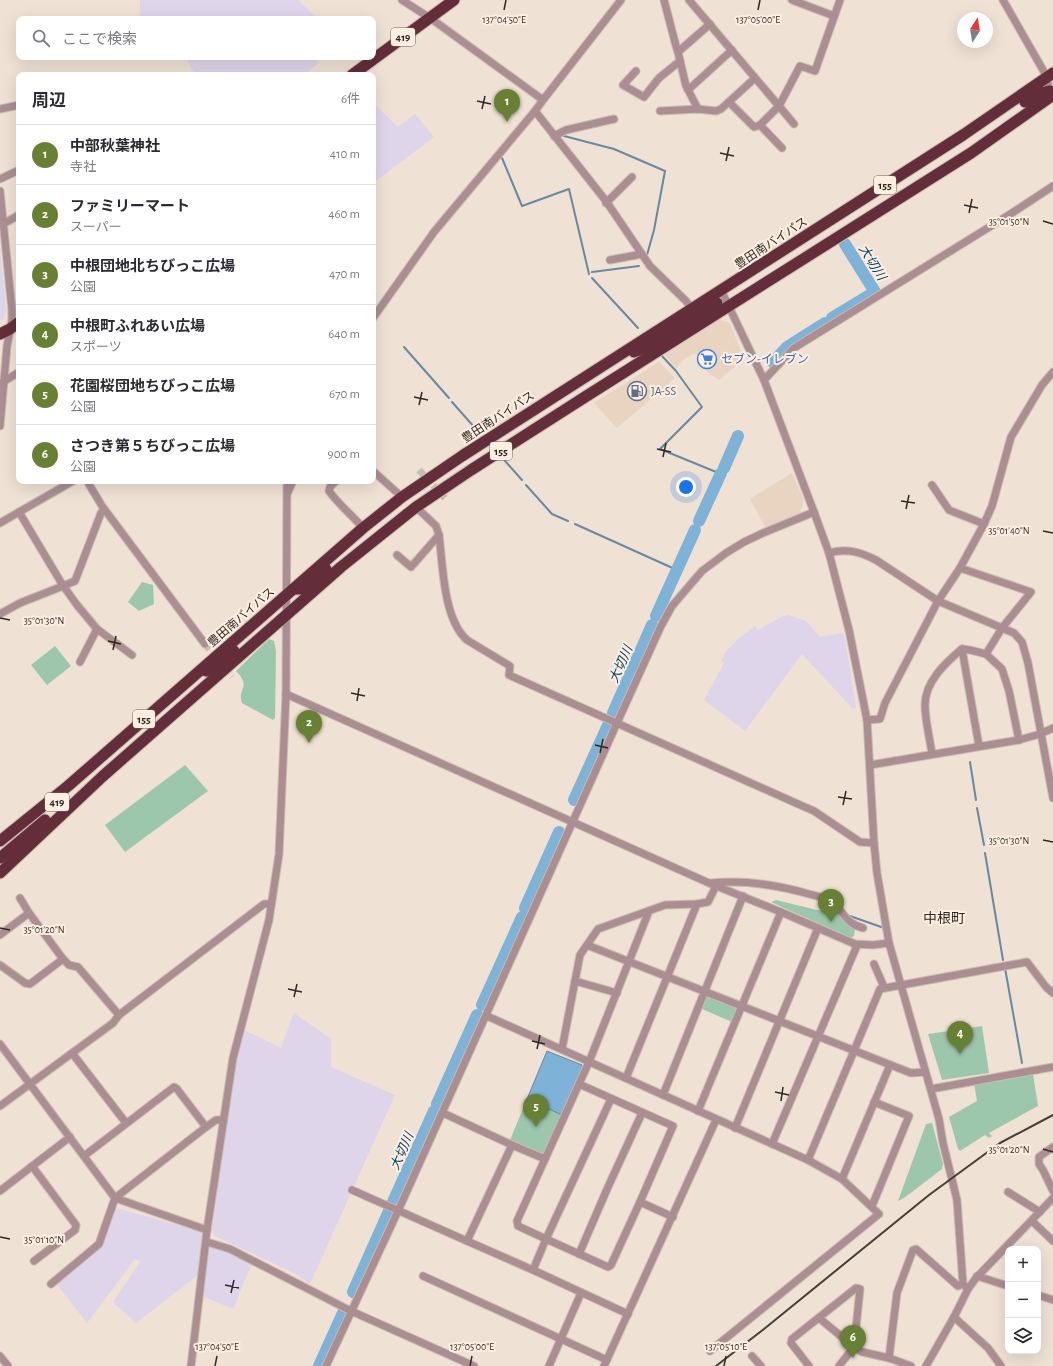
<!DOCTYPE html>
<html lang="ja">
<meta charset="utf-8">
<style>
body{margin:0;font-family:"Alegreya Sans","Noto Sans JP",sans-serif;background:#f2f2f3;color:#2b2b33}
.controls{position:absolute;right:12px;bottom:12px;display:grid;overflow:hidden;border-radius:8px;box-shadow:0 4px 16px #0002}
.controls button{width:36px;height:36px;display:grid;place-items:center;padding:0;border:0;border-bottom:1px solid #e1e1e2;background:#fff;color:#2b2b33;font:20px sans-serif}
.compass{position:absolute;left:957px;top:12px;width:36px;height:36px;border-radius:50%;background:#fff;box-shadow:0 4px 16px #0002;rotate:12deg}
.you{position:absolute;left:686px;top:487px;width:14px;height:14px;margin:-10px;border:3px solid #fff;border-radius:50%;background:#1a73e8;box-shadow:0 0 0 6px #1a73e833}
.badge{display:grid;place-items:center;width:26px;height:26px;border-radius:50%;background:#688033;color:#fff;font-size:13px;font-weight:700}
.pin{position:absolute;translate:-50% -33px;filter:drop-shadow(0 1px 2px #0008)}
.pin::after{content:'';position:absolute;top:21px;width:14px;height:12px;background:inherit;clip-path:polygon(0 0,100% 0,50% 100%)}
.list{margin:0;padding:0;list-style:none}
h2{display:flex;justify-content:space-between;align-items:center;height:52px;margin:0;padding:0 16px;font-size:17px}
h2 small{font-size:13px;font-weight:400;color:#7c7c81}
.list li{display:grid;grid-template-columns:26px 1fr auto;gap:12px;align-items:center;box-sizing:border-box;height:60px;padding:0 16px;border-top:1px solid #e1e1e2}
.list b{display:block;font-size:15px;white-space:nowrap}
.list p{margin:0;font-size:13px;white-space:nowrap;color:#7c7c81}
.list em{font-size:13px;font-style:normal;color:#7c7c81}
.icon{flex:none;width:22px;height:22px;fill:none;stroke:currentColor;stroke-width:2;stroke-linecap:round;stroke-linejoin:round}
.map{position:relative;flex:none;width:1053px;height:1366px;overflow:hidden}
.search{position:absolute;background:#fff;box-shadow:0 4px 16px #0002;left:16px;top:16px;width:360px;height:44px;display:flex;align-items:center;gap:10px;box-sizing:border-box;padding:0 14px;border-radius:8px;color:#7c7c81;font-size:15px}
.panel{position:absolute;background:#fff;box-shadow:0 4px 16px #0002;left:16px;top:72px;width:360px;height:412px;border-radius:8px}
.map>svg:first-child{display:block}
.built{fill:#e8d4c1}
.industrial{fill:#dfd5ea}
.green{fill:#9dc7ad}
.water{fill:#7fb2d7;stroke:#6789a1}
.lines{fill:none;stroke-linecap:round;stroke-linejoin:round}
.stream{stroke:#6789a1;stroke-width:2}
.river{stroke:#7fb2d7;stroke-width:12}
.minor-tunnel{stroke:#c9bcb1;stroke-width:7;stroke-dasharray:7 3.5;stroke-linecap:butt}
.minor-casing{stroke:#c9bcb1;stroke-width:9}
.highway-casing{stroke:#c9bcb1;stroke-width:13}
.minor{stroke:#aa8e92;stroke-width:7}
.highway{stroke:#632e3a;stroke-width:11}
.rail{stroke:#453e38;stroke-width:2}
.ticks{fill:none;stroke:#2f2924;stroke-width:1.5}
.labels{text-anchor:middle;stroke-width:4;stroke-linejoin:round;paint-order:stroke}
.shield{fill:#fdeee1;stroke:#6d645d;stroke-width:1}
.shield-label{font-size:11px;font-weight:bold;fill:#2f2924}
.street-label{font-size:12px;fill:#2f2924;stroke:#fdeee1}
.shop-label{font-size:12px;fill:#366cbe;stroke:#fdeee1;text-anchor:start}
.service-label{font-size:12px;fill:#4e5e75;stroke:#fdeee1;text-anchor:start}
.water-label{font-size:13px;font-style:italic;fill:#024569;stroke:#fdeee1}
.quarter-label{font-size:14px;fill:#2f2924;stroke:#fdeee1}
.ticks-label{font-size:10px;text-anchor:middle;fill:#2f2924;stroke:#fdeee1;stroke-width:4;stroke-linejoin:round;paint-order:stroke}
</style>
<div class="map">
<svg width="1053" height="1366" viewBox="0 0 1053 1366">
<rect width="100%" height="100%" fill="#efe1d4"/>
<g class="built">
<polygon points="719,319 730,323 744,359 719,380 708,373 695,353 683,360 676,368 664,354"/>
<polygon points="659,362 675,378 617,428 594,403"/>
<polygon points="792,473 803,498 803,505 800,513 766,528 750,499"/>
</g>
<g class="industrial">
<polygon points="140,0 298,0 318,19 140,19"/>
<polygon points="185,57 317,57 318,63 305,75 195,75"/>
<polygon points="373,103 398,127 415,114 434,137 373,183"/>
<polygon points="0,244 6,311 3,319 0,321"/>
<polygon points="788,615 806,621 820,637 843,633 845,637 856,708 853,709 802,654 745,731 704,700 724,663 721,661 726,651 738,639 755,626 758,630 783,616"/>
<polygon points="294,1013 331,1039 331,1067 395,1095 310,1284 296,1274 215,1236 212,1231 236,1058 244,1030 281,1048"/>
<polygon points="112,1207 203,1232 198,1275 136,1323 113,1302 140,1262 135,1259 87,1323 56,1283 101,1248"/>
<polygon points="210,1246 232,1252 252,1263 233,1309 202,1296"/>
</g>
<g class="green">
<polygon points="142,582 153,585 154,604 139,611 128,602"/>
<path d="M269,639L274,641L276,651L275,718L273,720L242,703C237,689 252,687 236,671Z"/>
<polygon points="55,646 71,666 47,685 31,665"/>
<polygon points="185,765 208,791 125,852 105,825"/>
<polygon points="776,900 817,910 824,911 829,906 829,902 855,930 854,936 851,938 771,902"/>
<polygon points="706,996 709,996 737,1007 738,1009 732,1022 702,1009"/>
<polygon points="982,1026 989,1073 942,1080 928,1034"/>
<polygon points="1033,1074 1038,1106 989,1133 992,1136 989,1138 985,1135 960,1151 958,1149 949,1117 977,1101 974,1083"/>
<polygon points="527,1099 562,1115 544,1152 541,1154 510,1140"/>
<polygon points="932,1123 943,1164 942,1169 904,1198 898,1201 926,1124"/>
</g>
<polygon class="water" points="547,1051 582,1065 583,1070 562,1115 527,1099"/>
<g class="lines">
<g class="stream">
<polyline points="564,136 614,149 665,171 654,230 647,255"/>
<polyline points="502,158 522,206 569,189 589,274"/>
<polyline points="592,272 639,266"/>
<polyline points="592,278 638,328"/>
<polyline points="404,347 449,398"/>
<polyline points="662,356 676,371 702,407 660,449 721,474"/>
<polyline points="452,402 475,428"/>
<polyline points="505,461 522,480"/>
<polyline points="526,485 552,514 568,521"/>
<polyline points="575,524 677,570"/>
<polyline points="970,762 976,800"/>
<polyline points="977,808 984,845"/>
<polyline points="985,853 1003,960"/>
<polyline points="850,916 884,928"/>
<polyline points="1005,968 1022,1063"/>
</g>
<g class="river">
<polyline points="832,318 875,292 845,244"/>
<polyline points="773,362 787,347 825,323"/>
<polyline points="724,468 738,436"/>
<polyline points="699,521 721,473"/>
<polyline points="656,616 695,530"/>
<polyline points="613,713 652,625"/>
<polyline points="574,800 609,723"/>
<polyline points="525,908 559,832"/>
<polyline points="482,1005 522,917"/>
<polyline points="437,1104 477,1015"/>
<polyline points="393,1202 434,1111"/>
<polyline points="353,1292 390,1209"/>
<polyline points="319,1366 343,1313"/>
</g>
<g class="minor-tunnel">
<polyline points="419,470 445,498"/>
<polyline points="205,644 232,677"/>
</g>
<g class="minor-casing">
<g id="minor">
<polyline points="402,0 433,20 543,100"/>
<polyline points="664,0 676,46 678,52"/>
<polyline points="689,0 779,106 800,66 815,71 840,0"/>
<polyline points="792,0 834,16"/>
<polyline points="1003,0 1047,77 1050,94"/>
<polyline points="636,71 623,85 644,97 659,78 680,61"/>
<polyline points="688,90 732,50"/>
<polyline points="729,102 754,127 760,125 779,106 794,124"/>
<polyline points="0,109 19,105"/>
<polyline points="698,109 686,86 678,52 710,24"/>
<polyline points="535,111 606,201 650,266 686,301 692,309"/>
<polyline points="660,111 698,109 716,111 721,109 755,78"/>
<polyline points="760,125 782,148"/>
<polyline points="554,136 566,130 614,119"/>
<polyline points="0,179 19,170"/>
<polyline points="0,191 12,310 12,320 7,346 0,426"/>
<polyline points="606,203 632,177"/>
<polyline points="3,224 19,215"/>
<polyline points="610,260 642,254"/>
<polyline points="721,290 764,380 814,512 829,553 849,630 867,720 874,843 877,873 889,943 939,1119 943,1143 957,1200 963,1284 968,1289"/>
<polyline points="373,318 434,232 535,111 543,100 621,0"/>
<polyline points="764,380 794,348 1012,213 1053,186"/>
<polyline points="3,382 19,372"/>
<polyline points="373,471 402,497"/>
<polyline points="87,481 102,506 205,644"/>
<path d="M336,481L330,487L329,491C339,505 352,515 363,528"/>
<polyline points="932,485 949,510 984,524"/>
<polyline points="288,492 293,481"/>
<path d="M416,507L436,526L439,535C443,565 443,619 467,640L510,666L509,675L798,804L814,811L860,842L874,843"/>
<polyline points="19,512 62,584 77,605 97,629 132,655"/>
<polyline points="0,523 73,481"/>
<path d="M829,553C847,548 860,552 876,560L938,601L1014,633L1022,642L1028,663L1053,798"/>
<polyline points="397,555 411,567 439,535"/>
<polyline points="960,568 1031,592 1002,628 986,654"/>
<polyline points="0,614 20,603 63,586 75,581 101,513 104,509"/>
<polyline points="962,649 979,746"/>
<polyline points="80,662 97,629"/>
<polyline points="286,694 709,883 781,912 855,944 873,945 889,943"/>
<polyline points="867,720 880,719 885,703 938,601 960,568 984,524 992,506 1011,437 1042,385 1053,372"/>
<path d="M932,754C930,739 925,720 925,705C925,682 945,663 962,649L970,650L986,654L1002,669L1009,691L1019,740"/>
<polyline points="870,765 1019,740 1040,734 1053,728"/>
<path d="M711,883C744,880 778,885 809,894C816,896 824,897 830,901C844,910 844,923 863,928"/>
<polyline points="20,898 29,913 63,959 69,965 78,967 119,1015"/>
<polyline points="0,935 29,913"/>
<polyline points="587,945 911,1073 925,1072"/>
<polyline points="874,964 884,987"/>
<polyline points="0,965 25,983 30,984 63,959"/>
<polyline points="575,981 617,993"/>
<polyline points="487,1016 808,1160 842,1179 879,1214 710,1351"/>
<polyline points="0,1044 115,1198 207,1230"/>
<polyline points="562,1049 580,955 598,929 665,905 697,904 708,902 716,886"/>
<polyline points="72,1053 126,1123"/>
<polyline points="626,1078 697,904"/>
<polyline points="579,1084 673,1126 640,1202"/>
<polyline points="931,1089 1053,1067"/>
<polyline points="663,1095 743,896"/>
<polyline points="611,1099 546,1239 518,1226 517,1221 545,1159 512,1145 467,1241 533,1270 546,1239 608,1267 611,1265 640,1202 673,1217"/>
<polyline points="0,1106 113,1023 119,1015 264,904 271,904"/>
<polyline points="698,1111 781,912"/>
<polyline points="443,1113 512,1145"/>
<polyline points="735,1128 818,928"/>
<polyline points="772,1144 856,948 855,944"/>
<polyline points="1053,1147 1039,1157 1039,1164 1043,1170 1053,1191"/>
<polyline points="84,1156 174,1087 177,1089 206,1127"/>
<polyline points="545,1159 589,1062 649,911"/>
<polyline points="808,1160 880,989 1027,962 1046,987 1053,993"/>
<polyline points="32,1166 76,1225 75,1230 34,1261"/>
<polyline points="842,1179 890,1065"/>
<polyline points="352,1190 467,1241"/>
<polyline points="0,1191 70,1137"/>
<polyline points="1008,1192 1040,1212"/>
<polyline points="872,1206 909,1116 874,1102"/>
<polyline points="1032,1221 1053,1241"/>
<polyline points="207,1242 230,1249 351,1311 474,1366"/>
<polyline points="579,1254 608,1187 642,1113"/>
<polyline points="533,1270 628,1314"/>
<polyline points="423,1276 607,1360"/>
<polyline points="977,1276 1008,1286"/>
<polyline points="51,1284 99,1244 115,1198 206,1127 216,1120 223,1120"/>
<polyline points="1038,1295 1053,1300"/>
<polyline points="954,1317 988,1348 1001,1366"/>
<polyline points="819,1318 854,1347 862,1352 889,1358 911,1366"/>
<polyline points="0,1356 8,1366"/>
<polyline points="752,1356 761,1366"/>
<polyline points="889,1358 897,1293 913,1250 916,1249 958,1286 963,1284"/>
<polyline points="191,1366 207,1230 233,1058 269,920 279,854 286,694 287,481"/>
<polyline points="326,1366 398,1211 617,723 661,626 672,606 702,571 726,553 744,542 763,533 814,512"/>
<polyline points="549,1366 581,1293"/>
<polyline points="604,1366 716,1120"/>
<polyline points="809,1366 791,1343 792,1339 856,1288 860,1289 854,1347 839,1366"/>
<polyline points="926,1366 954,1317 968,1289 976,1278 1053,1198"/>
</g>
</g>
<g class="highway-casing">
<g id="highway">
<polyline points="352,75 454,0"/>
<polyline points="1025,102 1036,94 1050,91"/>
<polyline points="0,334 10,329 19,322"/>
<polyline points="634,352 654,344 717,303"/>
<polyline points="293,589 302,589 305,587 326,569"/>
<polyline points="206,671 225,659 234,651"/>
<polyline points="0,841 68,786 363,528 402,497 462,456 963,135 1053,73"/>
<polyline points="0,858 45,820"/>
<polyline points="0,873 103,776 341,567 416,507 471,470 585,397 971,153 1053,95"/>
</g>
</g>
<use href="#minor" class="minor"/>
<use href="#highway" class="highway"/>
<polyline class="rail" points="716,1366 764,1329 929,1195 1000,1143 1053,1115"/>
</g>
<path class="ticks" d="M504,10L506,0M758,10L760,0M477,101L491,104M482,109L485,96M720,153L734,156M726,161L729,147M964,205L978,208M969,213L972,199M1043,221L1053,224M414,397L428,400M419,405L422,392M657,449L671,452M663,457L666,443M901,501L915,503M906,509L909,495M1043,531L1053,533M0,618L10,620M108,641L121,644M113,650L116,636M351,693L365,696M357,701L359,688M595,745L608,748M600,753L603,739M838,797L852,799M843,805L846,791M1043,840L1053,842M0,928L10,930M288,989L302,992M294,997L297,984M532,1041L545,1044M537,1049L540,1035M775,1092L789,1095M781,1101L783,1087M1043,1149L1053,1152M0,1237L10,1239M225,1285L239,1288M231,1293L234,1280M215,1366L217,1356M470,1366L472,1356M724,1366L726,1356"/>
<defs>
<g id="supermarket-ring" transform="scale(1)"><circle r="9.5" fill="#fdeee1" stroke="#3f7fe0" stroke-width="1.5"/><path d="M-6-5.5h2.5l.6 2H6L4.5 2H-2.5L-4.4-4H-6ZM-1.5 3.2a1.3 1.3 0 1 0 .1 0ZM3 3.2a1.3 1.3 0 1 0 .1 0Z" fill="#3f7fe0"/></g>
<g id="fuel-ring" transform="scale(1)"><circle r="9.5" fill="#fdeee1" stroke="#5c6f8a" stroke-width="1.5"/><path d="M-5.5-6h7V0h2V4h1.3V-2.5L3-4.5l.8-.8L6-3V5H2.5V1h-1V6h-7ZM-4.2-4.7v3.2H.2V-4.7Z" fill="#5c6f8a"/></g>
</defs>
<g fill-rule="evenodd">
<use href="#supermarket-ring" x="707" y="359"/>
<use href="#fuel-ring" x="637" y="391"/>
</g>
<g class="labels">
<g class="shield">
<rect x="391" y="28" width="24" height="18" rx="3"/>
<rect x="874" y="176" width="22" height="18" rx="3"/>
<rect x="490" y="442" width="22" height="18" rx="3"/>
<rect x="133" y="710" width="22" height="18" rx="3"/>
<rect x="45" y="793" width="24" height="18" rx="3"/>
</g>
<g class="shield-label">
<text x="403" y="41">419</text>
<text x="885" y="189">155</text>
<text x="501" y="455">155</text>
<text x="144" y="723">155</text>
<text x="57" y="806">419</text>
</g>
<g class="street-label">
<text transform="translate(771 243) rotate(-33)" y="4">豊田南バイパス</text>
<text transform="translate(498 417) rotate(-33)" y="4">豊田南バイパス</text>
<text transform="translate(241 617) rotate(-41)" y="4">豊田南バイパス</text>
</g>
<g class="shop-label">
<text x="721" y="363">セブン-イレブン</text>
</g>
<g class="service-label">
<text x="651" y="395">JA-SS</text>
</g>
<g class="water-label">
<text transform="translate(873 262) rotate(58)" y="5">大切川</text>
<text transform="translate(620 664) rotate(-66)" y="5">大切川</text>
<text transform="translate(401 1151) rotate(-66)" y="5">大切川</text>
</g>
<g class="quarter-label">
<text x="944" y="923">中根町</text>
</g>
</g>
<g class="ticks-label">
<text x="504" y="23">137°04'50"E</text>
<text x="758" y="23">137°05'00"E</text>
<text x="1009" y="225">35°01'50"N</text>
<text x="1009" y="534">35°01'40"N</text>
<text x="44" y="624">35°01'30"N</text>
<text x="1009" y="844">35°01'30"N</text>
<text x="44" y="933">35°01'20"N</text>
<text x="1009" y="1153">35°01'20"N</text>
<text x="44" y="1243">35°01'10"N</text>
<text x="217" y="1350">137°04'50"E</text>
<text x="472" y="1350">137°05'00"E</text>
<text x="726" y="1350">137°05'10"E</text>
</g>
</svg>
<div class="controls">
<button>+</button>
<button>−</button>
<button><svg class="icon" aria-label="layers" viewBox="0 0 24 24"><path d="M12 4l9 5-9 5-9-5zM3 14l9 5 9-5"/></svg></button>
</div>
<svg class="compass" viewBox="-18 -18 36 36"><path d="M0-13l5 13h-10z" fill="#e53935"/><path d="M0 13l5-13h-10z" fill="#7c7c81"/></svg>
<div class="you"></div>
<div class="pin badge" style="left:507px;top:122px">1</div>
<div class="pin badge" style="left:309px;top:743px">2</div>
<div class="pin badge" style="left:831px;top:922px">3</div>
<div class="pin badge" style="left:960px;top:1054px">4</div>
<div class="pin badge" style="left:536px;top:1127px">5</div>
<div class="pin badge" style="left:853px;top:1358px">6</div>
<div class="search"><svg class="icon" aria-label="search" viewBox="0 0 24 24"><circle cx="10" cy="10" r="6"/><path d="M15 15l6 6"/></svg>ここで検索</div>
<section class="panel">
<h2>周辺<small>6件</small></h2>
<ul class="list">
<li><span class="badge">1</span><div><b>中部秋葉神社</b><p>寺社</p></div><em>410 m</em></li>
<li><span class="badge">2</span><div><b>ファミリーマート</b><p>スーパー</p></div><em>460 m</em></li>
<li><span class="badge">3</span><div><b>中根団地北ちびっこ広場</b><p>公園</p></div><em>470 m</em></li>
<li><span class="badge">4</span><div><b>中根町ふれあい広場</b><p>スポーツ</p></div><em>640 m</em></li>
<li><span class="badge">5</span><div><b>花園桜団地ちびっこ広場</b><p>公園</p></div><em>670 m</em></li>
<li><span class="badge">6</span><div><b>さつき第５ちびっこ広場</b><p>公園</p></div><em>900 m</em></li>
</ul>
</section>
</div>
